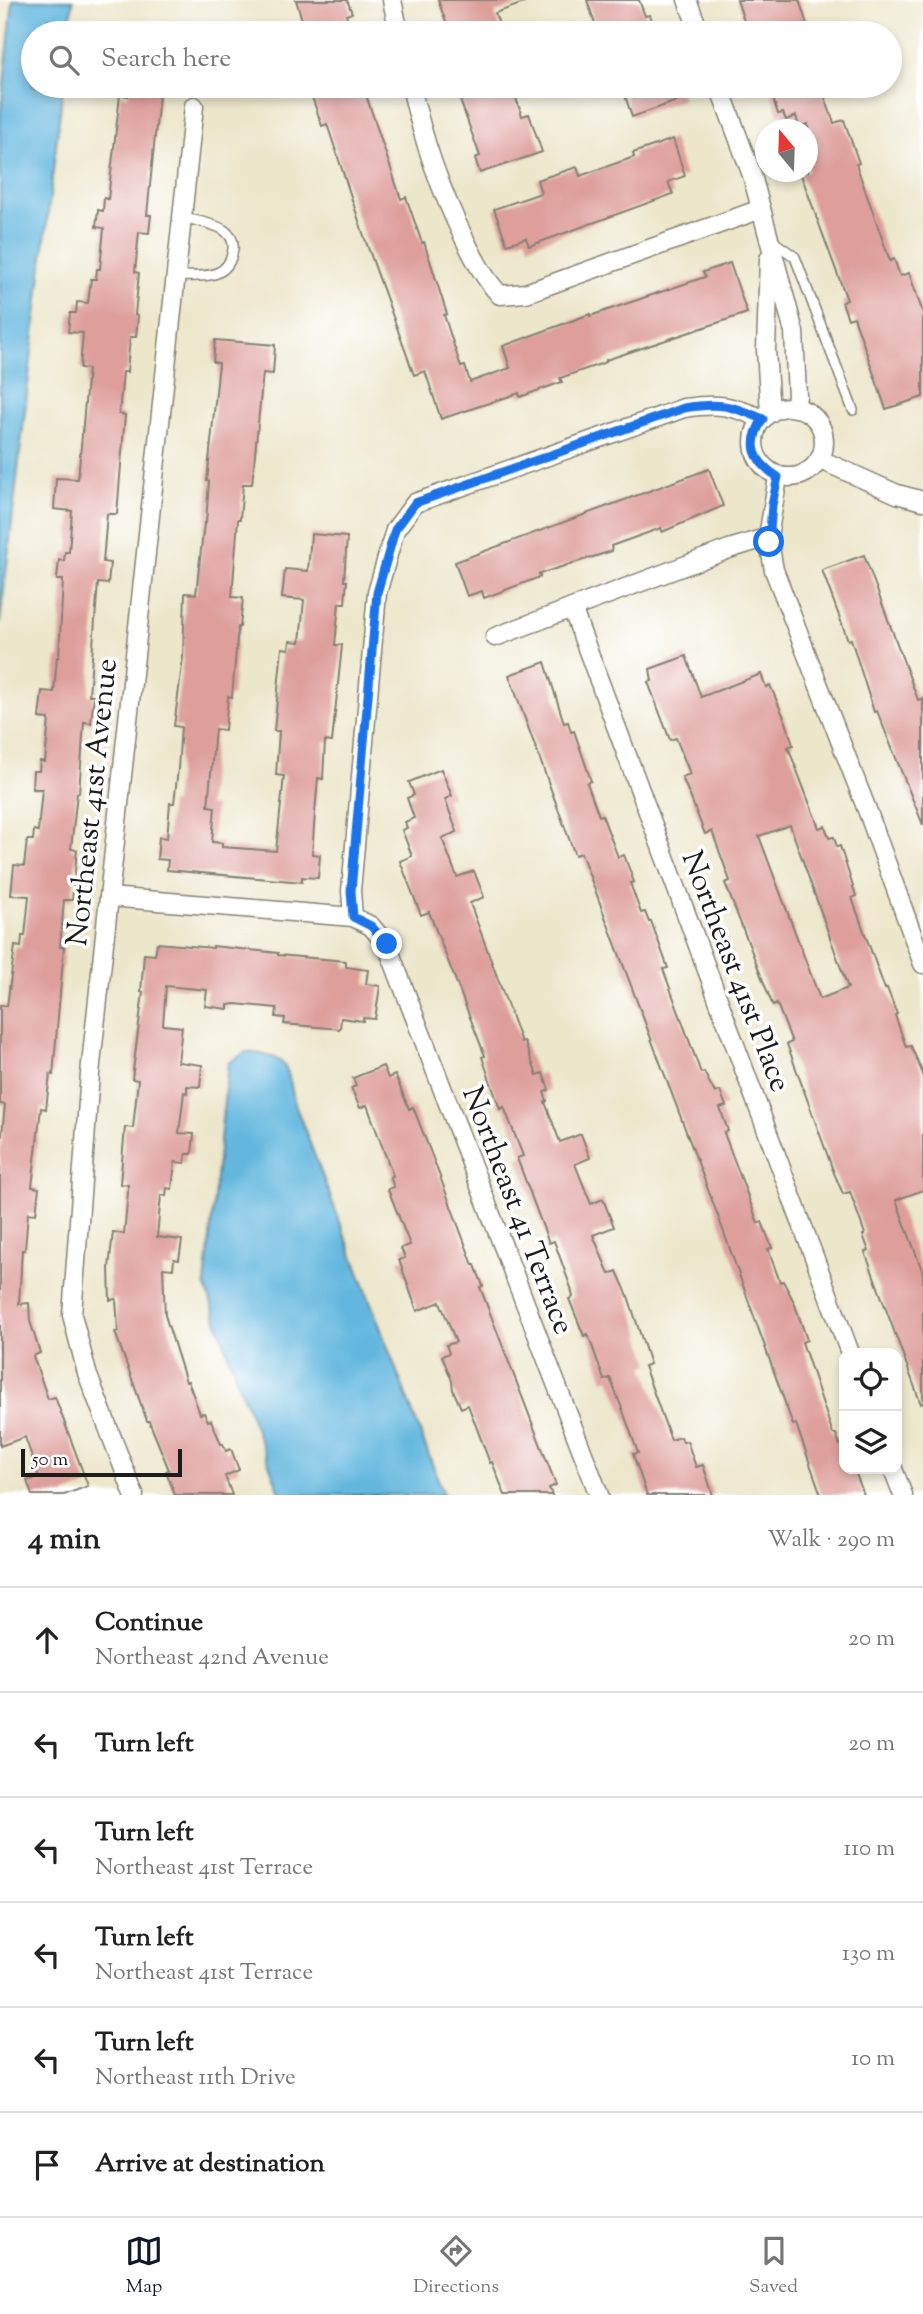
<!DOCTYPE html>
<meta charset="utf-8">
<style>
body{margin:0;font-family:"Sorts Mill Goudy",serif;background:#f6f6f6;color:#222}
.controls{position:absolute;right:21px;bottom:21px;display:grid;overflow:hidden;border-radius:14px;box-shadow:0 4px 10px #0003}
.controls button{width:63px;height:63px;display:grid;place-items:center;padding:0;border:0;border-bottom:2px solid #e0e0e0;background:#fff;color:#222;font:35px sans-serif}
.compass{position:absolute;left:755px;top:119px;width:63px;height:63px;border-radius:50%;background:#fff;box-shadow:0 4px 10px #0003;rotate:341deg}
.scale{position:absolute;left:21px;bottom:18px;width:161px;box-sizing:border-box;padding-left:7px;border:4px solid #1c1c1c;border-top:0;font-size:19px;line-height:24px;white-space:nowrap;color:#1c1c1c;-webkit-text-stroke:5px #fff;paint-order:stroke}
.stop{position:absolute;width:21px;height:21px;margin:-16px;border:5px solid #1a73e8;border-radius:50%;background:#fff}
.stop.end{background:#1a73e8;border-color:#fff;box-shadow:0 2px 7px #0008}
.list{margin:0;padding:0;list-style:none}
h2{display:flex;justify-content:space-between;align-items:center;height:91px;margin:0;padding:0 28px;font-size:30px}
h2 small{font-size:23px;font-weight:400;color:#767676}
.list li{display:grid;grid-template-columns:46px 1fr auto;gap:21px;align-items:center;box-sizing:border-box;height:105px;padding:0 28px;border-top:2px solid #e0e0e0}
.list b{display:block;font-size:26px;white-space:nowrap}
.list p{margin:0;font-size:23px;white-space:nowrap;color:#767676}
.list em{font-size:23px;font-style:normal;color:#767676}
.icon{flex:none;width:38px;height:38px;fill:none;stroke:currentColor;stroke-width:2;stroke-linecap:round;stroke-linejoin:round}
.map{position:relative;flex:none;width:923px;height:1495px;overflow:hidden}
.search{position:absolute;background:#fff;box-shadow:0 4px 10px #0003;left:21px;right:21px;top:21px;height:77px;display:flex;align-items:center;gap:18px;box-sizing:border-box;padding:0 24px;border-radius:38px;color:#767676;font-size:26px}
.sheet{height:721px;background:#fff}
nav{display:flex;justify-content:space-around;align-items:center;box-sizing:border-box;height:98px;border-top:2px solid #e0e0e0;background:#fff;font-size:19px;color:#767676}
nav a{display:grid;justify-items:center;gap:4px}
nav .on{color:#111827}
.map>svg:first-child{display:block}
.water{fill:#63b7df;stroke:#406a7e;stroke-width:2}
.building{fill:#de9f9b;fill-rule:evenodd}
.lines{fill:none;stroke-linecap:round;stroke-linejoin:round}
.service-casing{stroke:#848173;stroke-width:12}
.minor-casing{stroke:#848173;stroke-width:21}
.service{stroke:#fff;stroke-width:9}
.minor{stroke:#fff;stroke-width:18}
.route{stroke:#1a73e8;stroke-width:9}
.labels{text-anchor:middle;stroke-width:7;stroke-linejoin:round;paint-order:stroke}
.street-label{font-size:30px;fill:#1c1c1c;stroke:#fff}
</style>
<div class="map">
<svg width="923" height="1495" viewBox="0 0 923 1495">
<rect width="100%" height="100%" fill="#fff"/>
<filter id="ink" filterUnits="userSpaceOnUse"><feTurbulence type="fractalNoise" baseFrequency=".0143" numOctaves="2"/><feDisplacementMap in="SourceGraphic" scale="14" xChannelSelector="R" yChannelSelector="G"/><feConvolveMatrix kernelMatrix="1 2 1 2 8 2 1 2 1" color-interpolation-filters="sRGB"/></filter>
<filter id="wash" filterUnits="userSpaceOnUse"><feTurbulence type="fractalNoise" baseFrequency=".00686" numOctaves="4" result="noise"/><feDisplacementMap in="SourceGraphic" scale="28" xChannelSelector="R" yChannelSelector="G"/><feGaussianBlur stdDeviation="1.57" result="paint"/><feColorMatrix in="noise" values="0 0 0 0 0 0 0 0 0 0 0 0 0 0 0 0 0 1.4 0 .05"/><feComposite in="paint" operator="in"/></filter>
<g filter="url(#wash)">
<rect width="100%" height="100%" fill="#ece6ca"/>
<g class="water">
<polygon points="13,0 73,0 69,33 33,33 33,86 63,86 0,624 0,120"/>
<path d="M246,1052C290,1056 286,1065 295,1104L444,1495H281L236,1378L205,1284L228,1063Z"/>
</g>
<g id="blocks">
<g class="building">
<polygon points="296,0 347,0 352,13 346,15 349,23 342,25 345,33 306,33"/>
<polygon points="438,0 524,0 524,3 495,13 502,33 450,33"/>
<polygon points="587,0 639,0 645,16 650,15 656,33 598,33"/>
<polygon points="737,0 799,0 807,24 799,26 802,33 748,33"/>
<polygon points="129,86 160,86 147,215 151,215 149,233 139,232 135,272 139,273 135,315 138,316 136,337 130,337 127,372 123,372 119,414 125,415 117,514 107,514 103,562 110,563 108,584 98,583 89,695 94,695 91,723 84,722 79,793 77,793 71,849 77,850 72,900 64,900 60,947 64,947 53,1075 50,1074 46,1109 41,1108 32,1187 39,1188 36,1214 28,1213 25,1250 22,1250 19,1304 29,1303 30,1321 40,1353 33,1356 48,1399 55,1397 88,1486 64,1495 32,1495 27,1481 39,1477 25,1437 0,1446 0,1152 5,1105 0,1104 0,1005 7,1006 15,946 21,947 22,936 25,936 29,896 11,895 14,865 24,866 27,840 33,840 34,830 38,831 42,789 32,789 33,771 39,771 40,761 45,762 49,719 39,718 42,691 54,692 57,657 59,657 63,580 57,580 59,560 64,561 65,552 69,552 72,511 54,509 56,478 78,479 88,369 80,368 83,333 68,332 70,313 76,313 77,302 88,303 91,279 96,279 97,269 100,269 104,228 96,227 98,210 103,211 104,198 108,199 120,95 128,96"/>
<polygon points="312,86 363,86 401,199 406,197 422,243 424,242 447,314 444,315 461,367 465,366 470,382 510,368 503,346 590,314 590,316 705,277 703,272 730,263 747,313 606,360 606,362 560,378 562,382 520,397 519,393 441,419 425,371 414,375 365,239 327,124 322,126 310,91 314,90"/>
<polygon points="455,86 512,86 522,116 529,114 542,152 480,173 475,158 480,156"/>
<polygon points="622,86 679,86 683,99 632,117"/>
<polygon points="769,86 821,86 834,123 844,120 859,163 856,164 890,261 894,259 900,276 909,273 923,313 923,397 886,409 854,317 848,319 842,302 847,300 800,172 808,172 808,124 799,127 796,116 786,120 783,113 778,114"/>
<polygon points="673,139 685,176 668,182 673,194 529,246 526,238 507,244 494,209 541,193 537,180 577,167 580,176 634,157 633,153"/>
<polygon points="215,340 275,345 273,374 263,373 252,484 243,484 240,519 238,519 232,597 243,598 240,627 238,627 232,697 228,696 225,730 215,729 208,806 215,807 212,842 222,843 222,847 276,851 284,776 276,775 279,731 274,731 282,648 289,649 290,641 300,642 304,600 282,598 285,569 308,571 311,534 347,537 344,581 347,581 345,603 339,603 335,645 342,645 332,742 325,741 323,779 318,778 315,813 312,854 320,855 318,878 302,877 302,882 167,870 168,860 157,859 159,837 167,838 170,803 174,803 178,769 181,727 174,726 183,658 185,593 196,594 204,523 206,523 209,481 207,481 219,363 213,362"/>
<polygon points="709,469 723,506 662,532 661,528 611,546 612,551 539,574 540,577 484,598 482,591 467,596 455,562"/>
<polygon points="864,555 918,700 923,698 923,825 877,711 874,712 851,639 848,640 822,570"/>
<path d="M686,656L701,697L761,674L766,687L770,685L786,722L793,745L788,747L819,828L825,826L829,838L834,837L837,847L840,846L856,896L852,898L885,989L887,988L897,1014L895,1015L906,1047L911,1046L923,1074V1190L896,1200L923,1273V1403L921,1404L865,1252L869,1251L863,1235L865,1234L850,1192L843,1194L834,1173L787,1044L792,1042L777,1004L773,1006L725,883L730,881L712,831L705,834L692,801L682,777L690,774L676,738L670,740L648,682L652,681L650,669ZM790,825L848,988L820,999L759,836Z"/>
<polygon points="545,662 564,723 568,722 571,732 574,731 583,757 591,781 587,783 599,816 602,815 618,857 624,855 634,882 630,883 641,913 645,912 649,922 651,921 668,968 663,969 701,1073 704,1072 715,1093 720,1091 726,1106 720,1108 728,1131 724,1133 758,1223 762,1222 772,1248 768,1249 780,1282 783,1281 794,1302 807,1340 802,1342 833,1434 836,1434 840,1445 844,1444 844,1469 854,1469 864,1495 821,1495 796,1424 793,1425 718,1216 581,853 575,855 509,675"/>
<polygon points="441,769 452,796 445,799 457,832 442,838 457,877 474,871 484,897 470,903 521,1042 524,1041 537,1075 543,1073 549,1090 544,1092 547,1101 545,1102 560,1142 581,1134 590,1158 575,1164 591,1204 603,1199 614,1227 593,1235 609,1274 617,1271 628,1296 650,1364 644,1366 671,1440 681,1437 683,1442 687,1441 696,1467 703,1465 713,1495 647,1495 633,1454 638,1453 623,1411 610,1378 604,1380 588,1334 584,1336 569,1299 573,1297 571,1288 554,1241 549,1243 517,1158 523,1156 504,1107 500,1109 494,1092 482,1057 485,1056 429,912 421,915 400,861 412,856 402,830 407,828 405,822 414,818 407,798 414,795 409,782"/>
<polygon points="157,943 213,948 213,946 278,953 278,955 346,961 346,967 368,970 366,984 380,986 375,1019 363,1018 363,1021 341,1018 340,1029 284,1024 285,1018 276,1017 277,1008 235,1004 228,1005 228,1009 205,1006 207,990 166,986 163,1025 182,1027 178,1062 202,1065 200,1087 187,1086 187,1093 184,1092 179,1133 194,1134 192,1154 186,1154 185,1163 175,1162 172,1189 167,1188 166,1196 161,1195 157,1237 182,1240 179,1260 174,1259 173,1269 163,1268 165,1315 186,1382 188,1381 200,1414 204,1413 208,1421 211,1420 221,1444 223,1444 226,1451 231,1449 239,1470 225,1476 232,1495 175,1495 166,1471 169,1470 149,1421 147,1421 115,1332 118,1331 116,1299 110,1300 109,1268 113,1232 124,1234 128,1192 128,1185 120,1184 125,1127 133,1128 138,1080 132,1079 143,992 141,992 144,954 155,955"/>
<polygon points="383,1066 388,1078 395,1075 409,1109 413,1107 436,1166 473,1265 475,1265 483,1286 480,1287 556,1485 549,1488 552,1495 505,1495 492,1462 490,1463 468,1405 461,1408 453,1390 452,1381 442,1356 449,1353 446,1345 456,1342 440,1302 417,1311 399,1260 405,1258 401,1248 410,1245 388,1189 394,1187 390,1177 393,1176 367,1105 360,1108 351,1088 356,1086 353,1078"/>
</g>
</g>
</g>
<g filter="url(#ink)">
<use href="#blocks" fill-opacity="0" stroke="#848173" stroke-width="2"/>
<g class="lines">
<g class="service-casing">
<g id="service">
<polyline points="770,239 795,257 853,410"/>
<path d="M176,276C201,276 229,281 233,249C234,241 231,235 224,230C213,223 195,221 182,217"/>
</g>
</g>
<g class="minor-casing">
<g id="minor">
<polyline points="392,0 399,33"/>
<polyline points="687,0 700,33"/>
<path d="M411,86C423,140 440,190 465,240C475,260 484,278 500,295L526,293L761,209"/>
<polyline points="719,86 752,175 794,332 797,396 795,408"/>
<polyline points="769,259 766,350 770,413"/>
<circle cx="789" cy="442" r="35"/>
<polyline points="821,460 897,494 923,501"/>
<polyline points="778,477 768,537 774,570 869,815 923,964"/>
<polyline points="572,608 850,1353"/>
<polyline points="495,637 729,549 768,537"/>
<polyline points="109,897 353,917 371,926 387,945 599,1495"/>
<path d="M353,917L351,891L377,593L395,530L415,503L684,408C719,403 730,405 763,419"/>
<polyline points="893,1469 903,1495"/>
<polyline points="134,1495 87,1373 72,1315 90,1074 194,106"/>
</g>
</g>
<use href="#service" class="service"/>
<use href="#minor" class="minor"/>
</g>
</g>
<g class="lines" filter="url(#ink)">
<path class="route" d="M387,944L371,926L353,917L351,891L377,593L395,530L415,503L684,408C719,402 730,405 763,419C747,444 753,461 778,477L772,505L769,542"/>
</g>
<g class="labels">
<g class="street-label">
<text transform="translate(91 802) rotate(-84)" y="10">Northeast 41st Avenue</text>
<text transform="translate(737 971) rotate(69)" y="10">Northeast 41st Place</text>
<text transform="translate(519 1210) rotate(69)" y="10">Northeast 41 Terrace</text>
</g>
</g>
</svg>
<div class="controls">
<button><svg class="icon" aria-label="locate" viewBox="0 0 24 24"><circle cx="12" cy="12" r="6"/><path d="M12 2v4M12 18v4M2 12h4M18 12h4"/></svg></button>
<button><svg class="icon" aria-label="layers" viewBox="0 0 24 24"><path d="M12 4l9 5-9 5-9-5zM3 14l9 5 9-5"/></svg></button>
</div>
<svg class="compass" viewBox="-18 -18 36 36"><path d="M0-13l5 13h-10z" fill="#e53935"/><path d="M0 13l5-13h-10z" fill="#767676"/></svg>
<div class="scale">50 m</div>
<div class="stop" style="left:769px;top:542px"></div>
<div class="stop end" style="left:387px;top:944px"></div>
<div class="search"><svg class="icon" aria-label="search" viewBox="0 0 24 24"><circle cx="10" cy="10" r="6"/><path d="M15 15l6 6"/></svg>Search here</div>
</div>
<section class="sheet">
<h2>4 min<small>Walk · 290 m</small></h2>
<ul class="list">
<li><svg class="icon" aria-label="ahead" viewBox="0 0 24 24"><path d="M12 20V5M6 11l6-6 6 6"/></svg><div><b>Continue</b><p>Northeast 42nd Avenue</p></div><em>20 m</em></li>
<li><svg class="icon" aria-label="left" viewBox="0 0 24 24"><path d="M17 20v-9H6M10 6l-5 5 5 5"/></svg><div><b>Turn left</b></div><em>20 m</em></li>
<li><svg class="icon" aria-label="left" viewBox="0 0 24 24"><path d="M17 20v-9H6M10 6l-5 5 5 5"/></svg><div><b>Turn left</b><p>Northeast 41st Terrace</p></div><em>110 m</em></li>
<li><svg class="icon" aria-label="left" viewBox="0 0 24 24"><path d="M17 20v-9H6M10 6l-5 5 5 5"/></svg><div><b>Turn left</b><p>Northeast 41st Terrace</p></div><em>130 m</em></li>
<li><svg class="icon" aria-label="left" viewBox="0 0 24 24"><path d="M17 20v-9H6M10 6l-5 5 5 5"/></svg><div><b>Turn left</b><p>Northeast 11th Drive</p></div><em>10 m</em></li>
<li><svg class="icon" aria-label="arrive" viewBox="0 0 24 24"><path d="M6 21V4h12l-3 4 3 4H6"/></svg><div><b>Arrive at destination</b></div></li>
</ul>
</section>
<nav>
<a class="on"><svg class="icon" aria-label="map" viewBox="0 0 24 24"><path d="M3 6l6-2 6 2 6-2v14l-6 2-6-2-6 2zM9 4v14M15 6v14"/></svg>Map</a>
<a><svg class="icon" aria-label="directions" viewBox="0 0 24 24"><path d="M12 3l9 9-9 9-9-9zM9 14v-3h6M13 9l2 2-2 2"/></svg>Directions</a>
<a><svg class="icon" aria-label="saved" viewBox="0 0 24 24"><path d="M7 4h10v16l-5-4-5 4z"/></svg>Saved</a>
</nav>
